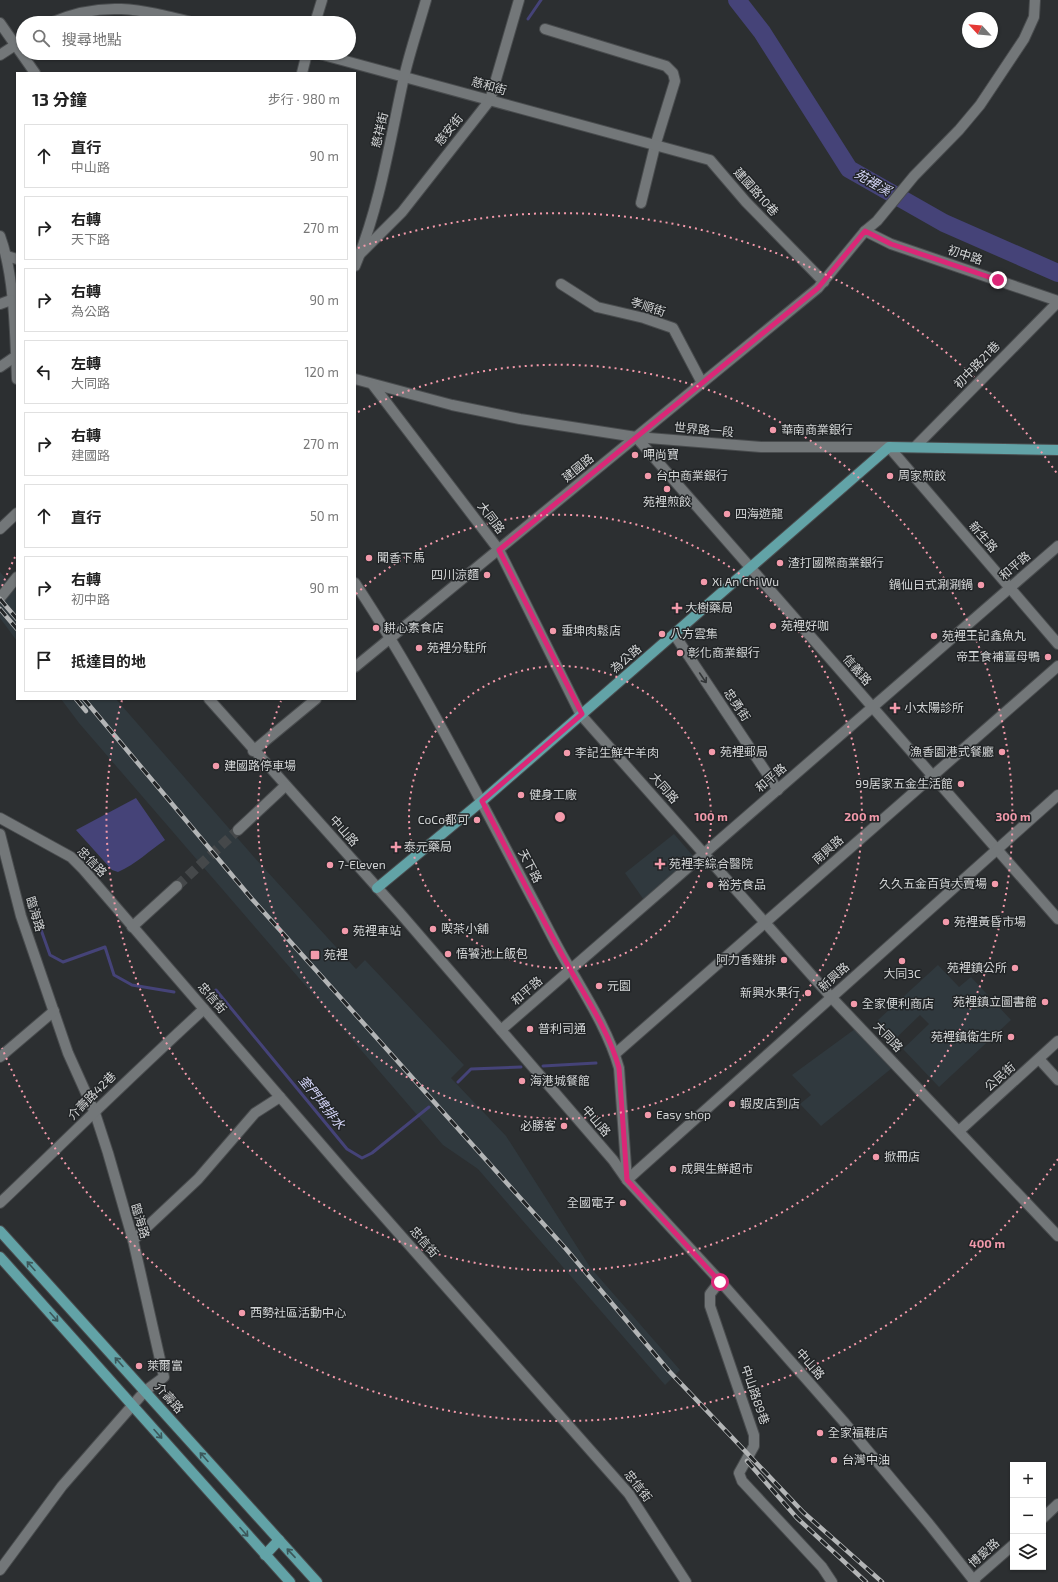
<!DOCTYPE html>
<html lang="zh-TW">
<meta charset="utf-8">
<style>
body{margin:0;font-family:"Exo 2","Noto Sans TC",sans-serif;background:#f2f2f2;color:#222}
.controls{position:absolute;right:12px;bottom:12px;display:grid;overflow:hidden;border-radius:0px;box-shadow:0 1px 3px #0004}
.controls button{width:36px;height:36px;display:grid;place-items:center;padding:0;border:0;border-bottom:1px solid #e0e0e0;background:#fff;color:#222;font:20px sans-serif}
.compass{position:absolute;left:962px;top:12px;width:36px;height:36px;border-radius:50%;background:#fff;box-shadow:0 1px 3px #0004;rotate:296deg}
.stop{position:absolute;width:12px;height:12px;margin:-9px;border:3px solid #db2777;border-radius:50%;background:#fff}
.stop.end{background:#db2777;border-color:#fff;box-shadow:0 1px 4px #0008}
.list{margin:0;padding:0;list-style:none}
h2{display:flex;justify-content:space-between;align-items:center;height:52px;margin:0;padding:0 16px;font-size:17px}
h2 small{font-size:13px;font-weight:400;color:#767676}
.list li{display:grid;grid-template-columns:26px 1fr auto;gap:12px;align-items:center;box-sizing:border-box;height:64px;margin:0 8px 8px;padding:0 8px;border:1px solid #e0e0e0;border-radius:0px}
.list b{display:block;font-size:15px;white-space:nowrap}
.list p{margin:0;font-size:13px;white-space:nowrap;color:#767676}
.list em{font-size:13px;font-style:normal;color:#767676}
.icon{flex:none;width:22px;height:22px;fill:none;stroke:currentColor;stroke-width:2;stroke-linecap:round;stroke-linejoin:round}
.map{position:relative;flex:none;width:1058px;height:1582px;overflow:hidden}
.search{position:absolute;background:#fff;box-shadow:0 1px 3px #0004;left:16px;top:16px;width:340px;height:44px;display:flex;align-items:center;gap:10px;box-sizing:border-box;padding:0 14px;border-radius:22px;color:#767676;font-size:15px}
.panel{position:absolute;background:#fff;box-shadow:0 1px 3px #0004;left:16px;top:72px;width:340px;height:628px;border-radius:0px}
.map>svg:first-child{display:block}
.built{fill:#30393e}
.water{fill:#454378}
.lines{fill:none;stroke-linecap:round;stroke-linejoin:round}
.stream{stroke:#454378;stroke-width:3}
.river{stroke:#454378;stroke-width:18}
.minor-tunnel{stroke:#45484a;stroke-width:10;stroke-dasharray:10 5;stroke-linecap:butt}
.minor-casing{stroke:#494c4e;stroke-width:12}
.major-casing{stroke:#494c4e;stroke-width:12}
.minor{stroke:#737779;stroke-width:10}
.major{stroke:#62a3a7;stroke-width:10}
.rail-casing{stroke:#b3b5b6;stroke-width:4.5}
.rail{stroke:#222527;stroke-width:3;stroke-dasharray:9;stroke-linecap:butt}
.oneway{stroke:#323537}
.oneway2{stroke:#3c575a}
.route{stroke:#db2777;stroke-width:5}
.ring{fill:none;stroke:#f39aab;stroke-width:2;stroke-dasharray:2 4}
.poi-dot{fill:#f39aab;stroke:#222527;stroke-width:1.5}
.labels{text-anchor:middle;stroke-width:3;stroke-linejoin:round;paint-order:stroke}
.street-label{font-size:12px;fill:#d3d5d6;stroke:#222527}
.poi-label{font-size:12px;fill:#d3d5d6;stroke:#222527;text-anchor:start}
.water-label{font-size:13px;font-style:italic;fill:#d6d7fa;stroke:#222527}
.centre{fill:#f39aab;stroke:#222527;stroke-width:2}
.ring-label{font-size:12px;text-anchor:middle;font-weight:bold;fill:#f39aab;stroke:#222527;stroke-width:3;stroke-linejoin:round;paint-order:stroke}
</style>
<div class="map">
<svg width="1058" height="1582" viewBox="0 0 1058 1582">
<rect width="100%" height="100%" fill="#2c2f31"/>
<g class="built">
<polygon points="0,572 17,591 17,641 0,618"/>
<polygon points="61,699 116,699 254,857 356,969 365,960 464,1065 451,1078 506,1136 590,1267 680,1370 665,1385 478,1169 443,1145 79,723"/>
<polygon points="674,834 693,856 644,900 625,873"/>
<polygon points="938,965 959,987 971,977 1011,1020 939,1087 903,1049 929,1024 920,1015 895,1039 878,1020"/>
<polygon points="855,1029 892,1068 821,1126 800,1104 811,1095 792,1075"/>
</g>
<path class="water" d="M136,798L165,840C149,851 136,864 118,872L112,870L76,830Z"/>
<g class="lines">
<g class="stream">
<polyline points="528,19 541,0"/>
<polyline points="34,910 50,955 63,962 105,947 114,975 132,985 174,992"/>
<polyline points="216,990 347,1149 362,1158 372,1153 429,1107"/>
<polyline points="543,1066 596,1063"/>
<polyline points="458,1082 471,1069 521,1067"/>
</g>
<polyline class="river" points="737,0 762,32 849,169 944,223 1058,273"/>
<polyline class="minor-tunnel" points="177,886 238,830"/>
<g class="minor-casing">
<g id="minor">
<polyline points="0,23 35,73"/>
<path d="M50,23C104,0 139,9 195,23"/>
<polyline points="315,23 322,0"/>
<polyline points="545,29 666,66 673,73 675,81 655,146 641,203"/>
<polyline points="316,53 710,160 746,202 824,282"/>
<polyline points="0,55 23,40"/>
<polyline points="302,73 307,53"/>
<polyline points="865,231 891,244 1058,301"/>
<path d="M0,236C15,277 15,335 17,379"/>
<polyline points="360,254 402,212 490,100 519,0"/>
<polyline points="7,256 17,259"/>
<path d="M355,266C380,206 390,140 404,77C410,51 419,25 426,0"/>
<polyline points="561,284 597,307 644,318 673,328 702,383"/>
<polyline points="0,304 11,300"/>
<polyline points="0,367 16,356"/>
<polyline points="355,379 452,405 520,419 636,437 761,447 889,447 1058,644"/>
<polyline points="373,385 499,550 581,715 831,997 1058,1236"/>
<polyline points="636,437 1058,919"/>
<polyline points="915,447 1058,302"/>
<polyline points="0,529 17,513"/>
<path d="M355,583C424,687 479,799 538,909C549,930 559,951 571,970C589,1001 609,1033 619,1068L627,1180"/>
<polyline points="0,598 17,577"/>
<polyline points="674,634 778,790"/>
<polyline points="355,667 818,288 865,231 877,221 914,176 959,130 980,105 1024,39 1034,17 1035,0"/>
<polyline points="209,699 400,913 613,1160 627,1180 720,1281 844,1422 929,1524 975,1582"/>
<polyline points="253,751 316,699"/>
<polyline points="0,818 71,857 83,869 350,1178 629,1494 686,1582"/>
<polyline points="238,830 285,786"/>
<polyline points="0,834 21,916 68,1053 95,1113 108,1153 133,1240 164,1377 145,1391 62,1486 0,1570"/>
<polyline points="132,927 177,886"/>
<polyline points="501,1030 1058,546"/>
<polyline points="615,1054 1058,666"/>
<polyline points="0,1057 54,1011"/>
<polyline points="1039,1059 1058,1080"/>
<polyline points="959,1131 1058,1041"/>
<polyline points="627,1180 1058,795"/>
<path d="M0,1203C68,1138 135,1072 204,1009"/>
<polyline points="133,1240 198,1179 255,1113 280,1097"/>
<polyline points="720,1281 710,1294 710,1306 754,1435 754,1446 739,1473 742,1481 822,1567 832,1582"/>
<polyline points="1043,1518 1058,1504"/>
<polyline points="973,1580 1013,1545"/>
</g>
</g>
<g class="major-casing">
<g id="major">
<polyline points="377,888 482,801 889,447 1058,450"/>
<polyline points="0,1231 317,1582"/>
<polyline points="0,1257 290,1582"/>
<polyline points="265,1555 279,1540"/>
</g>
</g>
<use href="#minor" class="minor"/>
<use href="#major" class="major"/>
<g class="rail-casing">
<g id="rail">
<polyline points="0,599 17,619"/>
<polyline points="0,609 17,629"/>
<polyline points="76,699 86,711"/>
<polyline points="84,699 252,899 566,1249 669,1371 803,1512 882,1582"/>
<polyline points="747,1461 797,1518 866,1582"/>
</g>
</g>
<use href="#rail" class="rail"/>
</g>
<defs><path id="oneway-shaft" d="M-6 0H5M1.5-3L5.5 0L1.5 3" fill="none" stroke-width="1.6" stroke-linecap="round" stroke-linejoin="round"/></defs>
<use class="oneway" href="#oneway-shaft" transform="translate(703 678) rotate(56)"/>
<g class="oneway2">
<use href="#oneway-shaft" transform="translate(31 1266) rotate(-132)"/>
<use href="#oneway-shaft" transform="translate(54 1317) rotate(48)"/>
<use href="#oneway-shaft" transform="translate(119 1362) rotate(-132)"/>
<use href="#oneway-shaft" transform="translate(158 1434) rotate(48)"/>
<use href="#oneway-shaft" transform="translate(204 1457) rotate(-132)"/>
<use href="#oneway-shaft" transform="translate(244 1532) rotate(48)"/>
<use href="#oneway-shaft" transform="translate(291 1553) rotate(-133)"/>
</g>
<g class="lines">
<path class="route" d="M720,1282L627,1180L619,1068C609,1032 588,1001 570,969C539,914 511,858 482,801L582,714L499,550L818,288L865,231L891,244L998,280"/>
</g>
<g class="ring">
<circle cx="560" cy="817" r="151"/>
<path d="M356 594A302 302 0 1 1 281 701"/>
<path d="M358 412A453 453 0 1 1 122 700"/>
<path d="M1058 1159A604 604 0 0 1 2 1048M2 586A604 604 0 0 1 15 557M358 248A604 604 0 0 1 1058 475"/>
</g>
<g class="poi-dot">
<circle cx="773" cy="430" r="4"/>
<circle cx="635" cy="455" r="4"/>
<circle cx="648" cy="476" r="4"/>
<circle cx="890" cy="476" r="4"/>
<circle cx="667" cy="489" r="4"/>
<circle cx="727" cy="514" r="4"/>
<circle cx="369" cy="558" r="4"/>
<circle cx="780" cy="563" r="4"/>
<circle cx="487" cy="575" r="4"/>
<circle cx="704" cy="582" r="4"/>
<circle cx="981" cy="585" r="4"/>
<path d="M675 602h4v4h4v4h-4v4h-4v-4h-4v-4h4z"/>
<circle cx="773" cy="626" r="4"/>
<circle cx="376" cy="628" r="4"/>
<circle cx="553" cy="631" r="4"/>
<circle cx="662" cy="634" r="4"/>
<circle cx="934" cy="636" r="4"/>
<circle cx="419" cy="648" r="4"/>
<circle cx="680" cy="653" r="4"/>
<circle cx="1048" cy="657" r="4"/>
<path d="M893 702h4v4h4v4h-4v4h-4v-4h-4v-4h4z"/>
<circle cx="712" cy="752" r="4"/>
<circle cx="1002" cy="752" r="4"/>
<circle cx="567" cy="753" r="4"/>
<circle cx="216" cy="766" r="4"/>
<circle cx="961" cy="784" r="4"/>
<circle cx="521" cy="795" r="4"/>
<circle cx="477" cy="820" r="4"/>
<path d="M394 841h4v4h4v4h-4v4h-4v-4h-4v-4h4z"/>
<path d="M658 858h4v4h4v4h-4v4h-4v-4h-4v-4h4z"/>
<circle cx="330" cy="865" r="4"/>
<circle cx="995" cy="884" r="4"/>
<circle cx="710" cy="885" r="4"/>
<circle cx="946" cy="922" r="4"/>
<circle cx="433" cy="929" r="4"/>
<circle cx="345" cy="931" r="4"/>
<circle cx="448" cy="954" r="4"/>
<rect x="310" y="950" width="10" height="10" rx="2"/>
<circle cx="784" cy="960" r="4"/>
<circle cx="902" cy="961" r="4"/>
<circle cx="1015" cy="968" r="4"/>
<circle cx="599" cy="986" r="4"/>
<circle cx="808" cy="993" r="4"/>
<circle cx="1045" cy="1002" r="4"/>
<circle cx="854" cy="1004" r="4"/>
<circle cx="530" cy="1029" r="4"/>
<circle cx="1011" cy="1037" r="4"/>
<circle cx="522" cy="1081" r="4"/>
<circle cx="732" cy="1104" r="4"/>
<circle cx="648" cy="1115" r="4"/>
<circle cx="564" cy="1126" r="4"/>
<circle cx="876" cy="1157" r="4"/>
<circle cx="673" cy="1169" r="4"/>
<circle cx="623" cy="1203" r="4"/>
<circle cx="242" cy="1313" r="4"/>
<circle cx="139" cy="1366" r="4"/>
<circle cx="820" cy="1433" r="4"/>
<circle cx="834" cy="1460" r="4"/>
</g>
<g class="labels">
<g class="street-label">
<text transform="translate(489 86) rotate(16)" y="4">慈和街</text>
<text transform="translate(380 130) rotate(-77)" y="4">慈祥街</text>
<text transform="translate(449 130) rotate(-51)" y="4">慈安街</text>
<text transform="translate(756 192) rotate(48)" y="4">建國路10巷</text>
<text transform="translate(965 255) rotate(18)" y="4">初中路</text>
<text transform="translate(648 307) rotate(18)" y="4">孝順街</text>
<text transform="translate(977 365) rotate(-46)" y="4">初中路21巷</text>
<text transform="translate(704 430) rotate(5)" y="4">世界路一段</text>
<text transform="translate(578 468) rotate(-39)" y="4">建國路</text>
<text transform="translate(491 518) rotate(53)" y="4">大同路</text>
<text transform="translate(983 537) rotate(49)" y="4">新生路</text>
<text transform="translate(1015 566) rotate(-41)" y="4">和平路</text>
<text transform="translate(626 659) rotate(-41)" y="4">為公路</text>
<text transform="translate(857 670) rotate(49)" y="4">信義路</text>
<text transform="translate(737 705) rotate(56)" y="4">忠勇街</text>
<text transform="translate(771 778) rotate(-41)" y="4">和平路</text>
<text transform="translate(664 788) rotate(49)" y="4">大同路</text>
<text transform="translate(344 831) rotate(48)" y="4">中山路</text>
<text transform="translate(828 850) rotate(-41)" y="4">南興路</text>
<text transform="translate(92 862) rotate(46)" y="4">忠信路</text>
<text transform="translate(530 866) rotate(62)" y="4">天下路</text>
<text transform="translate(35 914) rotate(73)" y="4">臨海路</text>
<text transform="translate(834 977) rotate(-42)" y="4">新興路</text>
<text transform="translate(527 991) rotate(-41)" y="4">和平路</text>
<text transform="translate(212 998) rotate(49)" y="4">忠信街</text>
<text transform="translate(888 1037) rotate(47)" y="4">大同路</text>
<text transform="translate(1000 1077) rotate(-42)" y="4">公民街</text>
<text transform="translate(92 1096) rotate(-45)" y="4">介壽路42巷</text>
<text transform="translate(596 1121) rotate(49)" y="4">中山路</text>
<text transform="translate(140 1221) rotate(73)" y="4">臨海路</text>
<text transform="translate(424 1242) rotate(49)" y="4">忠信街</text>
<text transform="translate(810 1364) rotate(49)" y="4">中山路</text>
<text transform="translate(755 1395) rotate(71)" y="4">中山路89巷</text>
<text transform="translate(169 1398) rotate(48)" y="4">介壽路</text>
<text transform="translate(638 1486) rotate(52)" y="4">忠信街</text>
<text transform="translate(984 1553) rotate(-42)" y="4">博愛路</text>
</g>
<g class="poi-label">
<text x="781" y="434">華南商業銀行</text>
<text x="643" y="459">呷尚寶</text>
<text x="656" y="480">台中商業銀行</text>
<text x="898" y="480">周家煎餃</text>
<text x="667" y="506" text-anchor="middle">苑裡煎餃</text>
<text x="735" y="518">四海遊龍</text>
<text x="377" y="562">聞香下馬</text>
<text x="788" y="567">渣打國際商業銀行</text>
<text x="479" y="579" text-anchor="end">四川涼麵</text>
<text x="712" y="586">Xi An Chi Wu</text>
<text x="973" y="589" text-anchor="end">鍋仙日式涮涮鍋</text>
<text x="685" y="612">大樹藥局</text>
<text x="781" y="630">苑裡好咖</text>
<text x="384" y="632">耕心素食店</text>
<text x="561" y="635">垂坤肉鬆店</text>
<text x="670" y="638">八方雲集</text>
<text x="942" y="640">苑裡王記鑫魚丸</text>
<text x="427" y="652">苑裡分駐所</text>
<text x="688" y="657">彰化商業銀行</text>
<text x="1040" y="661" text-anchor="end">帝王食補薑母鴨</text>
<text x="904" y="712">小太陽診所</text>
<text x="720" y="756">苑裡郵局</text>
<text x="994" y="756" text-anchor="end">漁香園港式餐廳</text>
<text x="575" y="757">李記生鮮牛羊肉</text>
<text x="224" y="770">建國路停車場</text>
<text x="953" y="788" text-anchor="end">99居家五金生活館</text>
<text x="529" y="799">健身工廠</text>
<text x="469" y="824" text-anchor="end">CoCo都可</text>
<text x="404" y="851">泰元藥局</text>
<text x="669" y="868">苑裡李綜合醫院</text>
<text x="338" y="869">7-Eleven</text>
<text x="987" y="888" text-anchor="end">久久五金百貨大賣場</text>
<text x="718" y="889">裕芳食品</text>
<text x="954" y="926">苑裡黃昏市場</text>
<text x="441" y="933">喫茶小舖</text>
<text x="353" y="935">苑裡車站</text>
<text x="456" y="958">悟饕池上飯包</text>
<text x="324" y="959">苑裡</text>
<text x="776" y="964" text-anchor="end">阿力香雞排</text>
<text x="1007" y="972" text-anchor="end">苑裡鎮公所</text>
<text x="902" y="978" text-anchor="middle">大同3C</text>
<text x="607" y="990">元園</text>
<text x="800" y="997" text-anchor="end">新興水果行</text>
<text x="1037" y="1006" text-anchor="end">苑裡鎮立圖書館</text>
<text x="862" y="1008">全家便利商店</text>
<text x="538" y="1033">普利司通</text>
<text x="1003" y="1041" text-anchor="end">苑裡鎮衛生所</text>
<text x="530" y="1085">海港城餐館</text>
<text x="740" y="1108">蝦皮店到店</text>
<text x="656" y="1119">Easy shop</text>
<text x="556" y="1130" text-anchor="end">必勝客</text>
<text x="884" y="1161">掀冊店</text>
<text x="681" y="1173">成興生鮮超市</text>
<text x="615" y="1207" text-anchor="end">全國電子</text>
<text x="250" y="1317">西勢社區活動中心</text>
<text x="147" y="1370">萊爾富</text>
<text x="828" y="1437">全家福鞋店</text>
<text x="842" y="1464">台灣中油</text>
</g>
<g class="water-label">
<text transform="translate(873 182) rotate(30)" y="5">苑裡溪</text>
<text transform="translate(322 1102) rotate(51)" y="5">奎門埤排水</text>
</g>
</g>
<circle cx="560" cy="817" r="6" class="centre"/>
<g class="ring-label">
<text x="711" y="821">100 m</text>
<text x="862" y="821">200 m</text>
<text x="1013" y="821">300 m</text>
<text x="987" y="1248">400 m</text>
</g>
</svg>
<div class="controls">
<button>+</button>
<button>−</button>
<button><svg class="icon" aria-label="layers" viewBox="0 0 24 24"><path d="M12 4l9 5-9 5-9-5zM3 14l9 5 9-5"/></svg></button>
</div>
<svg class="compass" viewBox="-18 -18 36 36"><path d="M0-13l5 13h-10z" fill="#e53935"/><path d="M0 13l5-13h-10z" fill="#767676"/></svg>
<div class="stop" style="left:720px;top:1282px"></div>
<div class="stop end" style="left:998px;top:280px"></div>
<div class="search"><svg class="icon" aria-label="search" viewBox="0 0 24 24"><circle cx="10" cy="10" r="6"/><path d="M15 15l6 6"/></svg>搜尋地點</div>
<section class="panel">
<h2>13 分鐘<small>步行 · 980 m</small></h2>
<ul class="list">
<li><svg class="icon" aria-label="ahead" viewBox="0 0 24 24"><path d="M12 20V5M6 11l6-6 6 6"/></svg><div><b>直行</b><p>中山路</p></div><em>90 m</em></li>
<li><svg class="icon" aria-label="right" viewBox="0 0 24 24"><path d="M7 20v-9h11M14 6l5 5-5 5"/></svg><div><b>右轉</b><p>天下路</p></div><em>270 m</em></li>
<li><svg class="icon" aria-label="right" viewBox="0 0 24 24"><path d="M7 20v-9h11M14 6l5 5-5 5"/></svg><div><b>右轉</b><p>為公路</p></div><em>90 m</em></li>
<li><svg class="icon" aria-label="left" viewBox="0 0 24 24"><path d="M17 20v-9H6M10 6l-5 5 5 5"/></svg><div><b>左轉</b><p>大同路</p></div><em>120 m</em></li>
<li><svg class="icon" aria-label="right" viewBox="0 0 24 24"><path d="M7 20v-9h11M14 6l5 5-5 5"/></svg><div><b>右轉</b><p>建國路</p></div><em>270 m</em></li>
<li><svg class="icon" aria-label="ahead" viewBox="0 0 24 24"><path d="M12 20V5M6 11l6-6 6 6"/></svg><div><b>直行</b></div><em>50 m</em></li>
<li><svg class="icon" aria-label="right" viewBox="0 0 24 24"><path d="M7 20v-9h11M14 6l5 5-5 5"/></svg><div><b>右轉</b><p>初中路</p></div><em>90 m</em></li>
<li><svg class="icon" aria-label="arrive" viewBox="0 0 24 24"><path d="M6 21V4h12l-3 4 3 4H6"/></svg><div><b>抵達目的地</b></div></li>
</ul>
</section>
</div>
